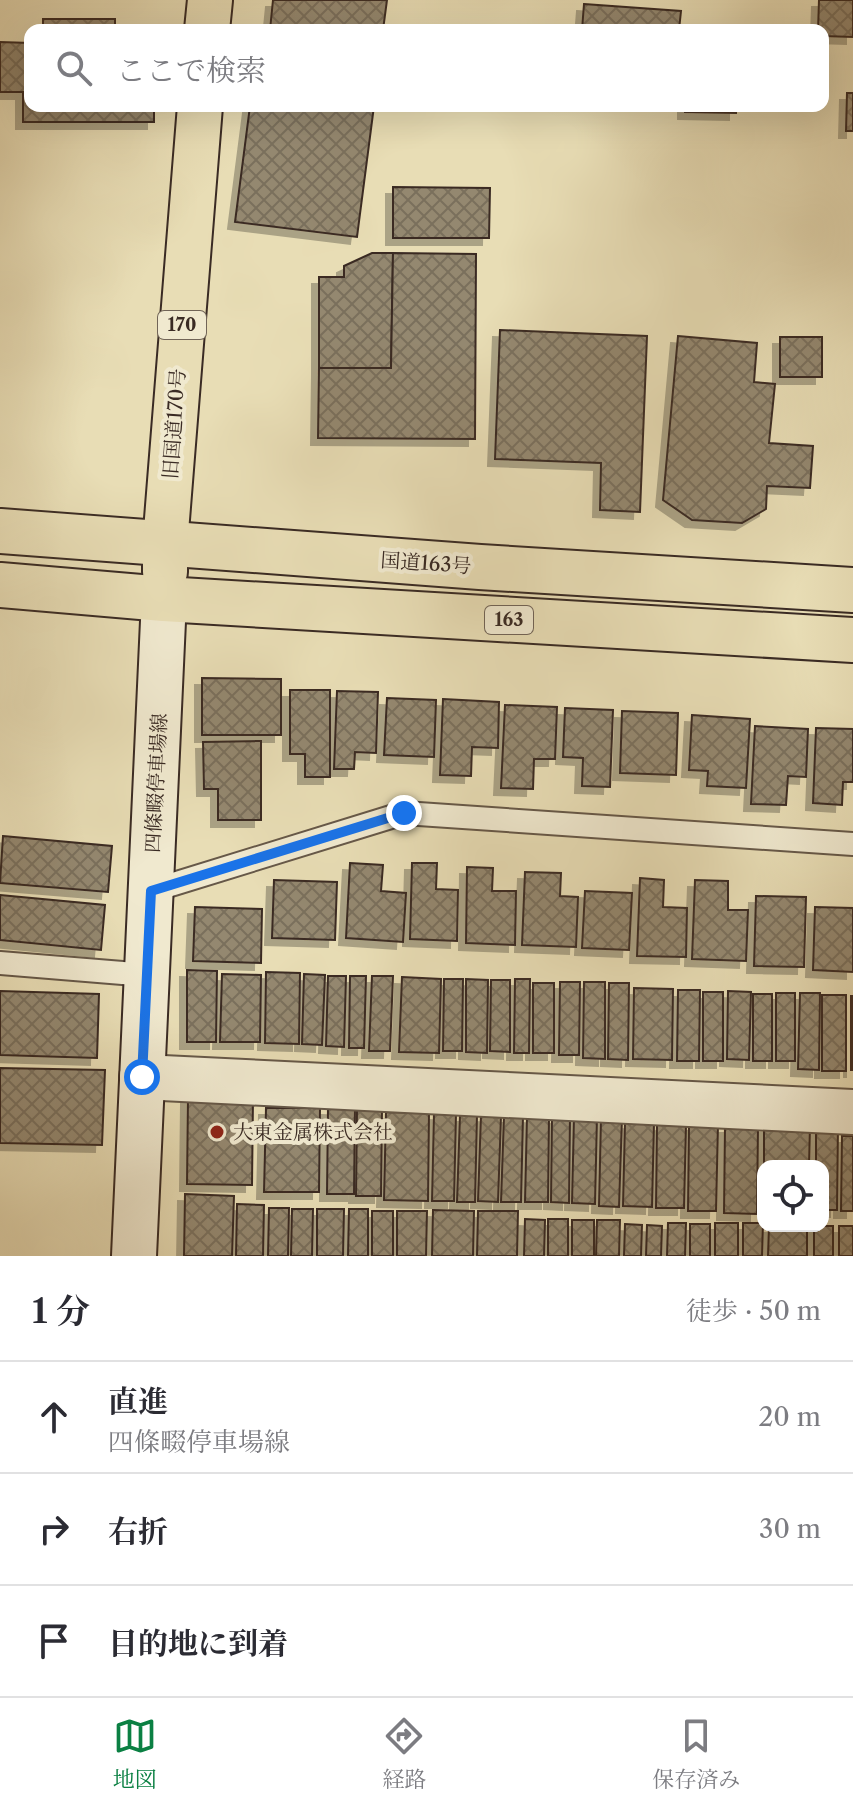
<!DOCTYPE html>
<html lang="ja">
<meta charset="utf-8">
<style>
body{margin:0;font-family:"Libre Caslon Text","Noto Serif JP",serif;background:#f7f7f7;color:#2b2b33}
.controls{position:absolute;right:24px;bottom:24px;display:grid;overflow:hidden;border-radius:16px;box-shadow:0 8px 32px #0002}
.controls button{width:72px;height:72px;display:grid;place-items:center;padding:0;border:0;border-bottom:2px solid #e1e1e2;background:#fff;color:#2b2b33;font:40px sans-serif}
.stop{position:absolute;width:24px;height:24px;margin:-18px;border:6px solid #1a73e8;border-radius:50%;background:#fff}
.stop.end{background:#1a73e8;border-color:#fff;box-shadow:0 2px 8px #0008}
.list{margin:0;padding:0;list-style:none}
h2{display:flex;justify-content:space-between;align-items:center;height:104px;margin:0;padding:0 32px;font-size:34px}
h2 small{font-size:26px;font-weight:400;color:#7c7c81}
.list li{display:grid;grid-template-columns:52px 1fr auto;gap:24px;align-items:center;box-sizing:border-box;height:112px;padding:0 32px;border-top:2px solid #e1e1e2}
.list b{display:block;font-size:30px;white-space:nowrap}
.list p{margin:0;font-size:26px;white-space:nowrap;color:#7c7c81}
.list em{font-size:26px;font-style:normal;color:#7c7c81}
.icon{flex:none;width:44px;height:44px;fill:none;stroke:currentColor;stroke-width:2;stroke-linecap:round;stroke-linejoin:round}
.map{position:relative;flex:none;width:853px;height:1256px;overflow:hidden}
.search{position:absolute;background:#fff;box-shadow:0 8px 32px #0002;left:24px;right:24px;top:24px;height:88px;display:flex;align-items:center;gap:20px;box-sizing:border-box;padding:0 28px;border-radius:16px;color:#7c7c81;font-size:30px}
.sheet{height:440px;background:#fff}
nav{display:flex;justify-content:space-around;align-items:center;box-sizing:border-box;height:112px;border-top:2px solid #e1e1e2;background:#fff;font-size:22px;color:#7c7c81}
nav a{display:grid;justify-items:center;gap:4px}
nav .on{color:#0b8043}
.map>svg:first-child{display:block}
.building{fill:url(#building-cross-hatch);stroke:#3a2b24;stroke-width:2;filter:url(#shadow)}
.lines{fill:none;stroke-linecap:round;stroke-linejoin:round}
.lane-casing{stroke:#665848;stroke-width:26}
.street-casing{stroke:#665848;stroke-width:48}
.secondary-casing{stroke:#3a2b24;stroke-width:48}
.highway-casing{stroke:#3a2b24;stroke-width:48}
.lane{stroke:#f0e9cf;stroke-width:22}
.street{stroke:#f0e9cf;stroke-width:44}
.secondary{stroke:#f0e9cf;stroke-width:44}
.highway{stroke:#e8ddb5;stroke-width:44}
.route{stroke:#1a73e8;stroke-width:10}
.poi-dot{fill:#8f2418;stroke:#f0e9cf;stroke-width:3}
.labels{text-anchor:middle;stroke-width:8;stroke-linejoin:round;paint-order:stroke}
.shield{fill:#f0e9cf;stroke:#716457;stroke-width:2}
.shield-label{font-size:18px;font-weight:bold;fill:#3a2b24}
.street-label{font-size:20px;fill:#3a2b24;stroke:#f0e9cf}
.poi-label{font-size:20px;fill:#3a2b24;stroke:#f0e9cf;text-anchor:start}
</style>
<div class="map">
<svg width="853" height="1256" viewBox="0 0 853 1256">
<defs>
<pattern id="building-cross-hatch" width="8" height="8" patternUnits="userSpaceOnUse" patternTransform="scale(2)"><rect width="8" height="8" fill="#94886f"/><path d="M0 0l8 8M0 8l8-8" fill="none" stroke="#7a6f5b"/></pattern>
<filter id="shadow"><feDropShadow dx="-7" dy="7" stdDeviation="0" flood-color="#0004"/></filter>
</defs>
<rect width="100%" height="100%" fill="#e8ddb5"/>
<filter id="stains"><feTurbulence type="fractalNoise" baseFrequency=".0025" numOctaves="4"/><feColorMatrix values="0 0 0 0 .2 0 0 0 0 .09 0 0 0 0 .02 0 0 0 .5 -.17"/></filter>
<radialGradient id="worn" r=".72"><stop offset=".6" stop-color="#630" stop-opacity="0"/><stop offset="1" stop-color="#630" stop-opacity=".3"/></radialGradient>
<g class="building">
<polygon points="273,0 387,0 383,30 270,30"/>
<polygon points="819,0 853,0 853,37 823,36 823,30 818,30"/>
<polygon points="584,4 681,11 679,30 582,30"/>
<rect x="43" y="19" width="72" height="11"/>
<polygon points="0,42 30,43 30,106 154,106 154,122 23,122 23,92 0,92"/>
<polygon points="847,93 853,93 853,131 846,131"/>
<polygon points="250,106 374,106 357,237 235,222"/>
<polygon points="685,106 736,106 736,113 685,112"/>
<polygon points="393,187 490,188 489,238 393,238"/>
<polygon points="372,253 393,253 391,368 319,368 319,277 344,277 344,266"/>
<polygon points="393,253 476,254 475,439 318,438 319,368 391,368"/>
<polygon points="500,330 647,336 640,512 600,510 601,463 495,459"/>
<polygon points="678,336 757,343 754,382 775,384 769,443 813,446 810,488 767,486 766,509 742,523 692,520 663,500"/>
<rect x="780" y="337" width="42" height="40"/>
<polygon points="202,678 281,679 281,735 202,735"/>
<polygon points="290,690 330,690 330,777 305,777 305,754 290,754"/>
<polygon points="337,691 378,692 376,753 355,752 354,769 334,769"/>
<polygon points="387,698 436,700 434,757 384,755"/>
<polygon points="443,699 499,702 498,748 472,747 471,776 440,775"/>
<polygon points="505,705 557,707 555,759 534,759 533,789 501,788"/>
<polygon points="565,708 613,710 610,787 582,786 583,758 563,757"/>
<polygon points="622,711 678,713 676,775 620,773"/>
<polygon points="692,715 750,719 746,788 707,786 708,771 689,770"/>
<polygon points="755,726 808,729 806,777 788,776 786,805 751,804"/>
<polygon points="816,728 853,729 853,782 843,782 842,805 813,803"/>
<polygon points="261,741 261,820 218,820 218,789 204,789 203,742"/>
<polygon points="3,836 112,846 108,892 0,883"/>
<polygon points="350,863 383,865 381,891 406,893 403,942 346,938"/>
<polygon points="412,863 437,863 436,889 458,890 457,941 410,939"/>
<polygon points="467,867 493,868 492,891 516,891 515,945 466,943"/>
<polygon points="525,872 561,873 560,896 578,897 576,947 522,945"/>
<polygon points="640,878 664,880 663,907 687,908 686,957 637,956"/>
<polygon points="274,880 337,882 335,940 272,938"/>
<polygon points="695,880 728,881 728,910 748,910 746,961 692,959"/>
<polygon points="585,891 632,893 629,950 582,948"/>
<polygon points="0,895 105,905 101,950 0,940"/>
<polygon points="756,896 806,897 804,967 754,966"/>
<polygon points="195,907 262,909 261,963 193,961"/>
<polygon points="815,907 853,908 853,972 813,970"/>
<polygon points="187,970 217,971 216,1042 187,1042"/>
<polygon points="266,972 300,973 299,1044 265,1043"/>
<polygon points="222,974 261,975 260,1042 220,1042"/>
<polygon points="304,974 325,975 322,1045 302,1044"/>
<polygon points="328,976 346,976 344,1047 326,1046"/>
<polygon points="350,976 366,976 364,1048 349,1048"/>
<polygon points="372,976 393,976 390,1051 369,1051"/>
<polygon points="402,977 441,979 439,1053 399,1052"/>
<polygon points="444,979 463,979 462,1051 443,1051"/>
<polygon points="466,979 488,980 487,1053 466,1052"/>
<polygon points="515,979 530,979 529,1053 514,1053"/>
<polygon points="491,980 510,980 510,1052 490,1051"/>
<polygon points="560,982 580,982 579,1055 559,1055"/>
<polygon points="584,982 605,982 605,1059 583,1058"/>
<rect x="533" y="983" width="21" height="70"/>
<polygon points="609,983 629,983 628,1060 608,1059"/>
<polygon points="634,988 673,989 672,1060 633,1059"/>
<polygon points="678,990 700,990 699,1061 677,1061"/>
<polygon points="0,991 99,994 97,1058 0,1055"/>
<polygon points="728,991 751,992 749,1060 727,1059"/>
<rect x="703" y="992" width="20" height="69"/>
<rect x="776" y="993" width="19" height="68"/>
<polygon points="800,993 820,993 819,1070 798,1069"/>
<rect x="753" y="994" width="19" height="67"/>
<rect x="822" y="995" width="24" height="76"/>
<rect x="851" y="996" width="2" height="74"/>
<polygon points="0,1068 105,1070 102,1145 0,1143"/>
<polygon points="188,1097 253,1098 252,1185 187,1184"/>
<polygon points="266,1108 320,1108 319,1192 264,1192"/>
<polygon points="328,1108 355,1109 354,1194 327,1194"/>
<polygon points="357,1110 382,1110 381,1196 356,1196"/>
<polygon points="386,1112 429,1113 428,1201 384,1200"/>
<polygon points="434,1113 456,1114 454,1201 432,1201"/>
<polygon points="460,1115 477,1115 475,1202 457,1202"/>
<polygon points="481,1115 501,1116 498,1202 478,1201"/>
<polygon points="504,1116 523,1116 521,1202 501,1202"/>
<polygon points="527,1116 549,1117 548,1202 525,1202"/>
<polygon points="574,1116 597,1117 595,1204 572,1203"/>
<polygon points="552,1117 570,1117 569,1203 551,1202"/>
<polygon points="601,1118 622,1118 619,1207 599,1206"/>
<polygon points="625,1122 654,1123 652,1207 623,1206"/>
<polygon points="657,1124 686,1125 684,1208 656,1208"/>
<polygon points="689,1124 718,1124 716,1211 688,1211"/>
<polygon points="816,1125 838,1125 837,1210 823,1210 823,1166 816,1166"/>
<polygon points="725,1126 758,1126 757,1214 724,1213"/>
<polygon points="764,1126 810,1126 809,1166 764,1166"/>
<polygon points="842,1136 853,1136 853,1211 841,1211"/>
<polygon points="185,1194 234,1196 232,1256 184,1256"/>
<polygon points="237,1204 264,1205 263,1256 236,1256"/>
<polygon points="269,1208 289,1208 288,1256 268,1256"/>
<polygon points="292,1209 313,1209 312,1256 291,1256"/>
<polygon points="317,1209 344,1209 343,1256 317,1256"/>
<polygon points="349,1209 368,1209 368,1256 348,1256"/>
<polygon points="433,1210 474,1211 473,1256 432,1256"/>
<rect x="372" y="1211" width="21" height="45"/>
<polygon points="397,1211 427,1211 426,1256 397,1256"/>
<polygon points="478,1211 518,1211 517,1256 477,1256"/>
<polygon points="525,1219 545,1220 544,1256 524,1256"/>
<rect x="548" y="1219" width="20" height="37"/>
<rect x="572" y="1220" width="22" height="36"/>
<polygon points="597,1220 620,1220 619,1256 596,1256"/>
<polygon points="668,1223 686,1223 685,1256 667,1256"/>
<rect x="715" y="1223" width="23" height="33"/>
<polygon points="743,1223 763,1223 762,1256 743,1256"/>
<polygon points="625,1224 642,1225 641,1256 624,1256"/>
<rect x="690" y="1224" width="20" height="32"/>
<polygon points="647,1225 662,1226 661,1256 646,1256"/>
<polygon points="769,1226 807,1226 807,1256 768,1256"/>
<rect x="814" y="1226" width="19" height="30"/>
<rect x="839" y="1226" width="14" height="30"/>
</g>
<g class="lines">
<g class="lane-casing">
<g id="lane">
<polyline points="151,891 404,813 853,844"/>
<polyline points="0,963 147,975"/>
</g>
</g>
<g class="street-casing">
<polyline id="street" points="142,1077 853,1112"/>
</g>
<g class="secondary-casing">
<polyline id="secondary" points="134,1256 164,599"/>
</g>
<g class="highway-casing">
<g id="highway">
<polyline points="207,30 210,0"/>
<polyline points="0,531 480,567 853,590"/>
<polyline points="165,572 165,544 200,106"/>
<polyline points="0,585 164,599 853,640"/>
</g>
</g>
<use href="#lane" class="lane"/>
<use href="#street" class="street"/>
<use href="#secondary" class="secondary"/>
<use href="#highway" class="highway"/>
</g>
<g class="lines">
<polyline class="route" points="142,1077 151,891 404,813"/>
</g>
<circle class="poi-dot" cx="217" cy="1132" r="8"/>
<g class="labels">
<g class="shield">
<rect x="158" y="311" width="48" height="28" rx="6"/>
<rect x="485" y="606" width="48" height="28" rx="6"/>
</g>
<g class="shield-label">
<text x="182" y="331">170</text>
<text x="509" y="626">163</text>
</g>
<g class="street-label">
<text transform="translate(174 424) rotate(-86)" y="7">旧国道170号</text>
<text transform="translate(426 563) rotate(4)" y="7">国道163号</text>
<text transform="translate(156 783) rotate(-87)" y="7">四條畷停車場線</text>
</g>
<g class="poi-label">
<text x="233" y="1139">大東金属株式会社</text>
</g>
</g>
<rect width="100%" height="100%" filter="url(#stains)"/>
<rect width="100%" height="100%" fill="url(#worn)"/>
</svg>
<div class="controls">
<button><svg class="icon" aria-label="locate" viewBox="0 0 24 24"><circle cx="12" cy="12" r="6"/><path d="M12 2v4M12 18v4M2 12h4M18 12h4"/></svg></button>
</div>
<div class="stop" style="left:142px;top:1077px"></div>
<div class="stop end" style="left:404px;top:813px"></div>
<div class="search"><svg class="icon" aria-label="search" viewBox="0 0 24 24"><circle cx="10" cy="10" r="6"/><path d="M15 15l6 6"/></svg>ここで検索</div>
</div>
<section class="sheet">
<h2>1 分<small>徒歩 · 50 m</small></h2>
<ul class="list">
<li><svg class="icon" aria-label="ahead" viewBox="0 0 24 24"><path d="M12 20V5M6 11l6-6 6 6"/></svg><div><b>直進</b><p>四條畷停車場線</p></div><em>20 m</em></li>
<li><svg class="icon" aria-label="right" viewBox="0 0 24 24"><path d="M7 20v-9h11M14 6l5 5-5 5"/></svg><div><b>右折</b></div><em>30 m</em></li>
<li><svg class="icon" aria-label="arrive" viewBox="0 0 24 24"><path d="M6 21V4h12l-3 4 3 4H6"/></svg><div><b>目的地に到着</b></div></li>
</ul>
</section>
<nav>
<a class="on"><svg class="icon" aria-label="map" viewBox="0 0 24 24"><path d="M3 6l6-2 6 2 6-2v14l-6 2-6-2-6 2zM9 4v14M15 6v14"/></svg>地図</a>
<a><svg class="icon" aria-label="directions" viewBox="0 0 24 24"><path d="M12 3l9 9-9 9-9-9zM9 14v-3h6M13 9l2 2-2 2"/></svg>経路</a>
<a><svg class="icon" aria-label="saved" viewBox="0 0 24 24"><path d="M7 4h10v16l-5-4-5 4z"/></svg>保存済み</a>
</nav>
